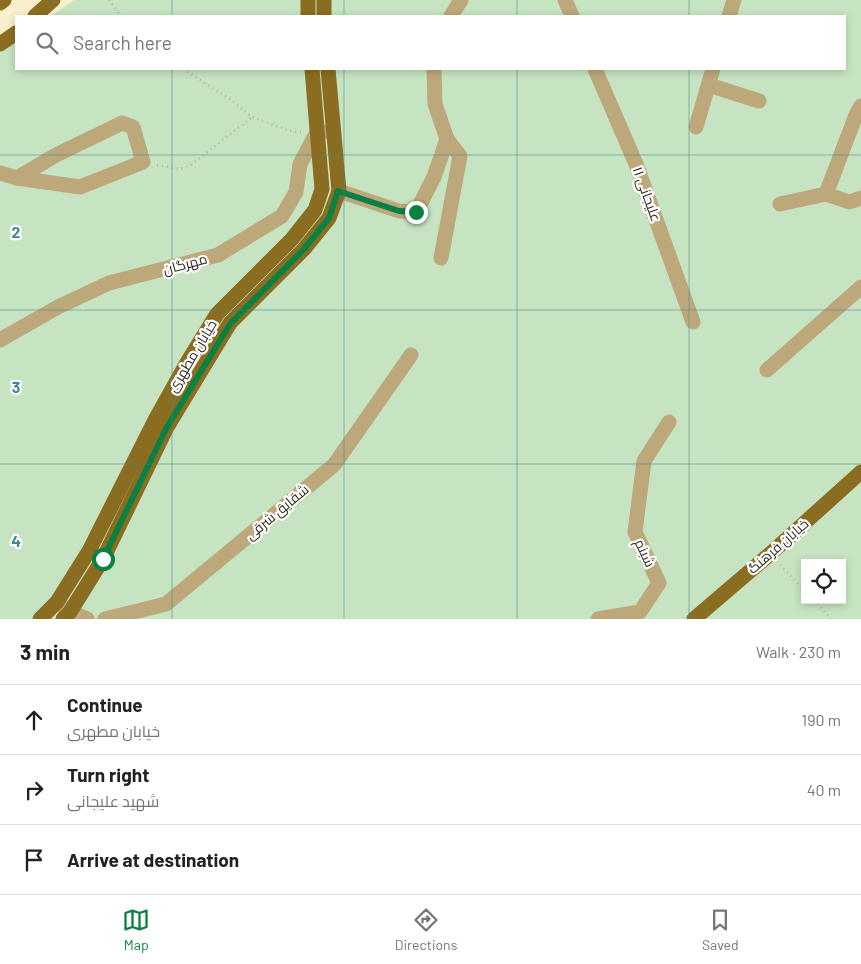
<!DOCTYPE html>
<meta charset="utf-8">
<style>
body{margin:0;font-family:Barlow,Cairo,sans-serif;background:#f6f6f6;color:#222}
.controls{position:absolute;right:15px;bottom:15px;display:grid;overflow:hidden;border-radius:0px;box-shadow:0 2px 8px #0003}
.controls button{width:45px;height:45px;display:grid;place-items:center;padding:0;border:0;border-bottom:1px solid #e0e0e0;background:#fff;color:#222;font:25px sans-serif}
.stop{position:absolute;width:15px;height:15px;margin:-11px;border:4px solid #0b8043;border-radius:50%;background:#fff}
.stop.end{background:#0b8043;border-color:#fff;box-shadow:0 1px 5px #0008}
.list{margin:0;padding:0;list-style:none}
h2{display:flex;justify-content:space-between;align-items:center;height:65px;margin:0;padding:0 20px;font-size:21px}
h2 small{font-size:16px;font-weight:400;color:#767676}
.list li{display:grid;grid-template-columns:32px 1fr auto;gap:15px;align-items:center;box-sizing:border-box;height:70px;padding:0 20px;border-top:1px solid #e0e0e0}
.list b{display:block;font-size:19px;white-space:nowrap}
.list p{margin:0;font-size:16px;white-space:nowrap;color:#767676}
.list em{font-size:16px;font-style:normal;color:#767676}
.icon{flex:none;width:28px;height:28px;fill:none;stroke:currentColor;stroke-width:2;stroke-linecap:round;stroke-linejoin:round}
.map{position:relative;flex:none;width:861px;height:619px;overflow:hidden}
.search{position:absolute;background:#fff;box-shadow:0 2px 8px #0003;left:15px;right:15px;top:15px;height:55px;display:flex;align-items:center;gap:12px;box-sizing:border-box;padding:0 18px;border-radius:0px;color:#767676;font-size:19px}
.sheet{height:275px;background:#fff}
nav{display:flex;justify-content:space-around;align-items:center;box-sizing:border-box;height:70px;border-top:1px solid #e0e0e0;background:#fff;font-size:14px;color:#767676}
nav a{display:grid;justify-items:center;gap:2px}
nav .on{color:#0b8043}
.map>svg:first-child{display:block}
.green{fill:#c6e4c1;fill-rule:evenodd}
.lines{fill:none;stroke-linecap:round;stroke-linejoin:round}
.path{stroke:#bbb295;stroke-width:2.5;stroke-dasharray:1 4;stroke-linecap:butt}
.minor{stroke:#bca87b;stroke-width:15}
.major{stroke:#8a6d20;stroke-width:15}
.route{stroke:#0b8043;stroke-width:6}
.grid{fill:none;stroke:#418990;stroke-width:1;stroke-opacity:0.55}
.labels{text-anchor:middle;stroke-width:4.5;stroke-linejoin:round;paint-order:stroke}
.street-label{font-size:14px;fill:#312d1f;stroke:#fff}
.grid-label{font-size:16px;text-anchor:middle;font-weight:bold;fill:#418990;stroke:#fff;stroke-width:4.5;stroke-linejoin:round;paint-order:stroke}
</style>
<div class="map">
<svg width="861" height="619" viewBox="0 0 861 619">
<rect width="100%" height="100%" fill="#faefcc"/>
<path class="green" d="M74,0H861V619H0V51L16,40V69H845V16H51ZM805,563H842V600H805Z"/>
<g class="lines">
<g class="path">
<polyline points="109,0 121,16"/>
<polyline points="183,69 230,99 252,117 293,132 301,132"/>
<polyline points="157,165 180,169 191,165 252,117"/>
<polyline points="780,565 805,591"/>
<polyline points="814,600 831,619"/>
</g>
<g class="minor">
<polyline points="565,0 572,16"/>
<polyline points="451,16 461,0"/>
<polyline points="729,16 734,0"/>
<polyline points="595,69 636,164 693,322"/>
<polyline points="709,85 759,101"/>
<polyline points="696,127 713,69"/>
<polyline points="0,173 17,178 80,187 143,162 133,127 122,123 56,155 17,178"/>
<polyline points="339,191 399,211 416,212 434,177 447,139 435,104 434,69"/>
<polyline points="826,194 849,202 861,198"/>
<polyline points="780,204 826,194 856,115 861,106"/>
<polyline points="441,258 460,156 447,139"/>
<polyline points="0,340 58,307 109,283 218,255 282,216 296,192 300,164 317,132 323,132"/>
<polyline points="767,370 861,287"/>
<polyline points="57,602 70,612 87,619"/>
<polyline points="105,619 166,604 334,465 411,355"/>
<polyline points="598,619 640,612 659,583 635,532 644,461 669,422"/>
</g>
<g class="major">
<polyline points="0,3 4,0"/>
<polyline points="35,16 53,0"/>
<polyline points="308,16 308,0"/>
<polyline points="324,16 324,0"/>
<polyline points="0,44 16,33"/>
<polyline points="40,619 57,602 89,551 155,420 188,361 217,314 292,239 315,210 322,189 312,69"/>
<polyline points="63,619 70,612 103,559 167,427 230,323 304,249 329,218 339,191 328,69"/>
<polyline points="694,619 770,554 861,472"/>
</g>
</g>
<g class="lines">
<polyline class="route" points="103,559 167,427 230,324 304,249 329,218 338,191 399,211 416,212"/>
</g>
<path class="grid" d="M172,0V16M344,0V16M517,0V16M689,0V16M172,69V619M344,69V619M517,69V619M689,69V619M0,155H861M0,310H861M0,464H861"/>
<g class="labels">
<g class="street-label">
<text transform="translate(647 194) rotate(70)" y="5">علیجانی ۱۱</text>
<text transform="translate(185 264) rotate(-15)" y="5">مهرگان</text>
<text transform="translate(192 356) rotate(-59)" y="5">خیابان مطهری</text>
<text transform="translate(277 512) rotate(-40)" y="5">شقایق شرقی</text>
<text transform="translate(778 546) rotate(-41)" y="5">خیابان فرهنگ</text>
<text transform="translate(645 553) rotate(65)" y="5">شبنم</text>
</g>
</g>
<g class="grid-label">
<text x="16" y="238">2</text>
<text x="16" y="393">3</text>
<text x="16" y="547">4</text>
</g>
</svg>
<div class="controls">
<button><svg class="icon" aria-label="locate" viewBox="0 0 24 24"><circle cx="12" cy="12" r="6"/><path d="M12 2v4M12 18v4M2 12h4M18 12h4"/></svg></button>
</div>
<div class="stop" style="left:103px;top:559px"></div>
<div class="stop end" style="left:416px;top:212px"></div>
<div class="search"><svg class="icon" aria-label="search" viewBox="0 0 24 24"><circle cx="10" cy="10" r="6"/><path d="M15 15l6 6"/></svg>Search here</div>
</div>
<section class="sheet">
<h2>3 min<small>Walk · 230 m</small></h2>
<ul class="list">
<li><svg class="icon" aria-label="ahead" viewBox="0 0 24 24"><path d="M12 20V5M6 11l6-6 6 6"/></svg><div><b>Continue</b><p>خیابان مطهری</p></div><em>190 m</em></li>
<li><svg class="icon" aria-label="right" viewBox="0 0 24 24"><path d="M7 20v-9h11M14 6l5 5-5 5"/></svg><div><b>Turn right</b><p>شهید علیجانی</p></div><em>40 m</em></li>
<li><svg class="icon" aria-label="arrive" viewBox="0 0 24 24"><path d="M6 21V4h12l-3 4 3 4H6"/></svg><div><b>Arrive at destination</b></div></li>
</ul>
</section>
<nav>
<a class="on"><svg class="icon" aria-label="map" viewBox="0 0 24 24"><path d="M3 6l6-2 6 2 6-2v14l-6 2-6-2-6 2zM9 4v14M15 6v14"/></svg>Map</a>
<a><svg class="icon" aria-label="directions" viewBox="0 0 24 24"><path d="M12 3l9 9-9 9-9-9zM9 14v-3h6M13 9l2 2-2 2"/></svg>Directions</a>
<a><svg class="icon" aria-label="saved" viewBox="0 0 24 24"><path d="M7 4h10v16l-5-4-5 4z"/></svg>Saved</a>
</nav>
